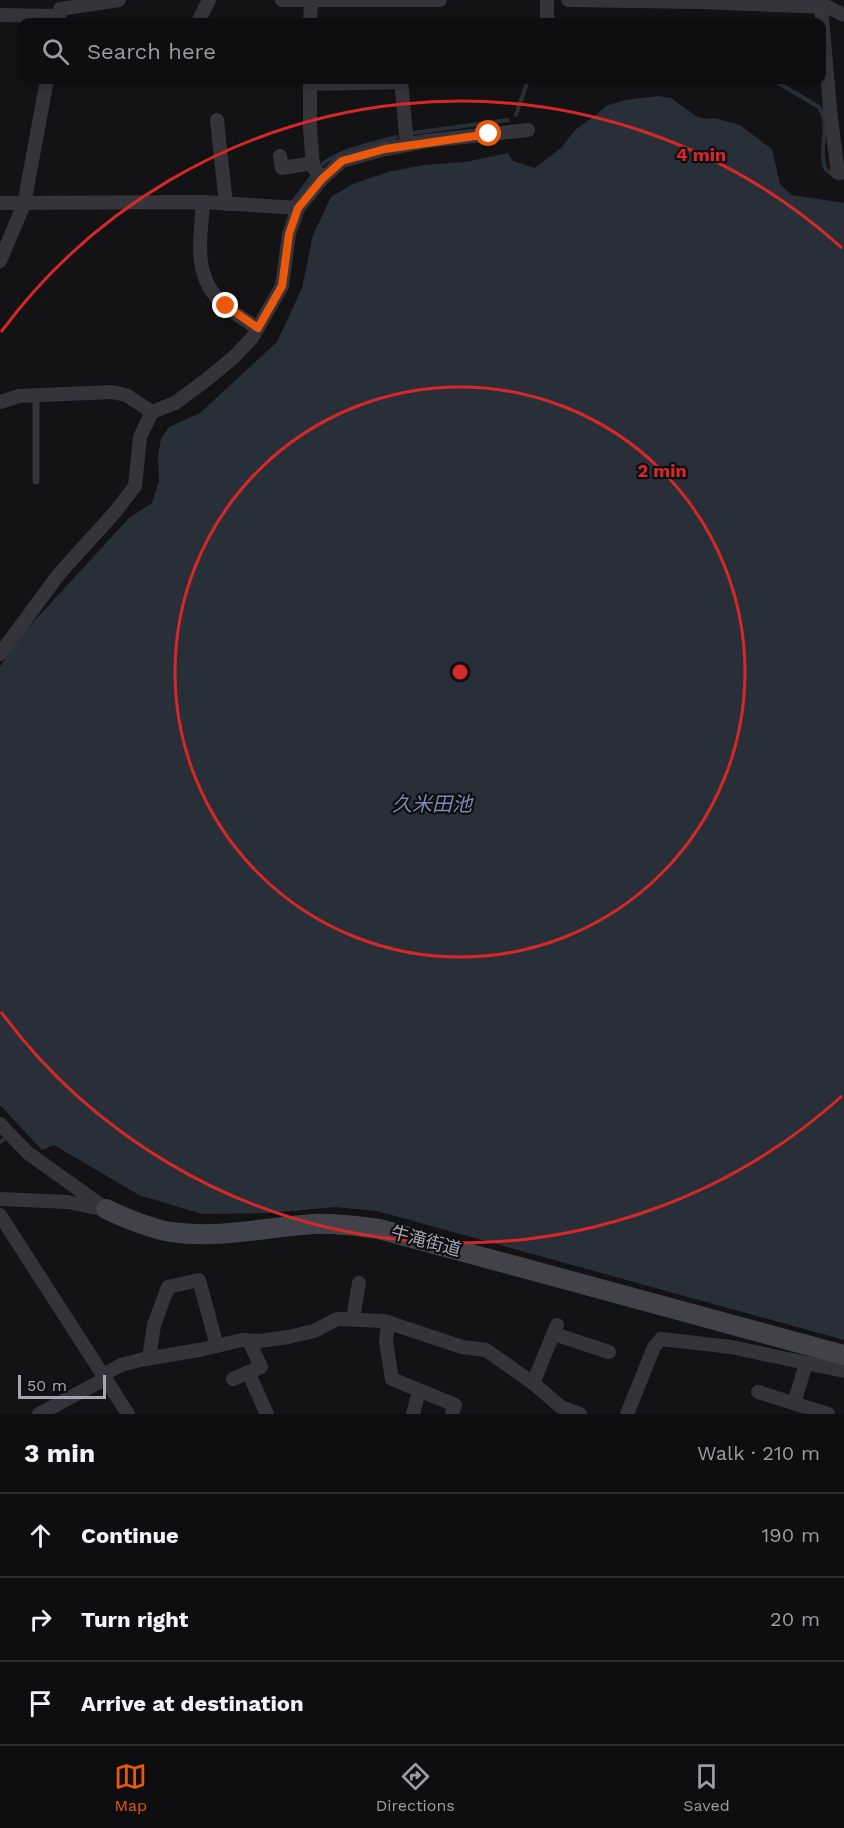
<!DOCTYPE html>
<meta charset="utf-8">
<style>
body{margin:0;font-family:"Work Sans","Noto Sans JP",sans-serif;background:#1c1c1e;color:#f1f3f6}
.scale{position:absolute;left:18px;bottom:15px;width:88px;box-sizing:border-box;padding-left:6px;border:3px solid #a4a6b6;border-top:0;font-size:16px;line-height:21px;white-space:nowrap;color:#a4a6b6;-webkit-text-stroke:4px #0e0e10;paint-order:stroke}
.stop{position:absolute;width:18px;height:18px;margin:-14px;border:4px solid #ea580c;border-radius:50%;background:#fff}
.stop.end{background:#ea580c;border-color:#fff;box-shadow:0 2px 6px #0008}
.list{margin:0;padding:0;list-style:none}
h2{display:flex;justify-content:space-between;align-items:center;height:78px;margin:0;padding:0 24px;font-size:26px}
h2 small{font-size:20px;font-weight:400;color:#9b9c9f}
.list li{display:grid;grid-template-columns:39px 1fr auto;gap:18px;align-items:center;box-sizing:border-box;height:84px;padding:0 24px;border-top:2px solid #2e2e30}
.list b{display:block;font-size:22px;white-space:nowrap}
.list em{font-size:20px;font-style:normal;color:#9b9c9f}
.icon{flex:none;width:33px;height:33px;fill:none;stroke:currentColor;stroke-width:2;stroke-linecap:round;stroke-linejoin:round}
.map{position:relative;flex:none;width:844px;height:1414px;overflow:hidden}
.search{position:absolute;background:#0e0e10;box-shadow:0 3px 9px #0003;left:18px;right:18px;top:18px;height:66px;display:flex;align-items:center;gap:15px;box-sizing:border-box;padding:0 21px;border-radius:12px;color:#9b9c9f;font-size:22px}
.sheet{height:330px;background:#0e0e10}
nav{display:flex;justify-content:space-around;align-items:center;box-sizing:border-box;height:84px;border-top:2px solid #2e2e30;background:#0e0e10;font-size:16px;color:#9b9c9f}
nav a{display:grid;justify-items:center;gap:3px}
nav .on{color:#ea580c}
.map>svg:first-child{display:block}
.water{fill:#292f39}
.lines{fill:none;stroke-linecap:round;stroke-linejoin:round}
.stream{stroke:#292f39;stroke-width:4}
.lane{stroke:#34343a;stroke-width:7}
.street{stroke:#34343a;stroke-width:14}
.secondary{stroke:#42424a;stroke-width:20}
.route{stroke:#ea580c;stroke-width:8}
.ring{fill:none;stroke:#d62828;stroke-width:3}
.labels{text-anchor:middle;stroke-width:4.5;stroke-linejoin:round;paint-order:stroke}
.street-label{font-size:18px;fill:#a4a6b6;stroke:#0e0e10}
.water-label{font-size:20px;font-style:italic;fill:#798db3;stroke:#0e0e10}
.centre{fill:#d62828;stroke:#0e0e10;stroke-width:3}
.ring-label{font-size:18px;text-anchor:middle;font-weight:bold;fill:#d62828;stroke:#0e0e10;stroke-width:4.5;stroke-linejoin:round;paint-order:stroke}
</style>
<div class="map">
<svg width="844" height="1414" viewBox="0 0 844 1414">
<rect width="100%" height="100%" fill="#131315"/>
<polygon class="water" points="658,96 671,98 696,116 706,119 714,118 740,125 757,138 772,149 780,184 792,195 844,203 844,1340 377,1211 336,1207 268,1213 202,1214 139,1195 54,1145 42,1150 0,1105 0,667 15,642 129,518 152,503 159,481 158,455 161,439 169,427 200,413 277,342 302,288 313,235 331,197 353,184 388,172 423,165 466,162 508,153 513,161 535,168 562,147 575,130 596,115 606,106 625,100"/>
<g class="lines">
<g class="stream">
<path d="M773,80L819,107C832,127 817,150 826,170L834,175"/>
<polyline points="516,115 528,80"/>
<polyline points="413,133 508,120"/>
<path d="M318,168C338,149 370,145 396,137"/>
<polyline points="293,202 313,175"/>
<polyline points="0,1142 3,1140"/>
</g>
<polyline class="lane" points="36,481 36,396"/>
<g class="street">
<polyline points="282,0 440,0"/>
<polyline points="547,0 547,22"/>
<polyline points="568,0 701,2 828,7 844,15"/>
<polyline points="821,7 831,119 838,173 844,172"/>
<polyline points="60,9 119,0"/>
<polyline points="0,15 59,16"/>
<polyline points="198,22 209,0"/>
<polyline points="310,22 311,0"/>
<polyline points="310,80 310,128 313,167 322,179"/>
<polyline points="401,80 407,145"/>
<polyline points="311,84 402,82"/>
<polyline points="217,120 226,204"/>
<polyline points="280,156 282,168 313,163"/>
<path d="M203,202C201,235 193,270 216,297C226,310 244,319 258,328"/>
<polyline points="0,203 203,202 298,208"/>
<polyline points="0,261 24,204 47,80"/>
<polyline points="0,402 19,396 112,392 126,395 152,412"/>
<polyline points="0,654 59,574 116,511 135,486 140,437 152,412 175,403 205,381 234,357 252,338 282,286 289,234 298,208 322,179 342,161 385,149 427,141 528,130"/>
<polyline points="0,1124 28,1153 106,1209"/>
<polyline points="0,1199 68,1202 101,1209"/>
<polyline points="0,1215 128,1414"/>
<polyline points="353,1319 359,1283"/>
<polyline points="388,1322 386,1342 392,1379 455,1405 452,1414"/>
<polyline points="554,1334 609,1352"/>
<polyline points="149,1358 154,1325 168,1287 199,1280 217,1346"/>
<polyline points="248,1372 267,1414"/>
<polyline points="103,1375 121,1365 140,1360 199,1350 242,1340 260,1341 288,1337 314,1331 337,1319 384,1321 462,1347 486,1350 533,1383 561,1407 580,1414"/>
<polyline points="233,1379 261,1367 249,1341"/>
<polyline points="533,1383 557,1325"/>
<polyline points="758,1392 828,1414"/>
<polyline points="794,1403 806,1364"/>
<polyline points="39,1414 105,1379"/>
<polyline points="413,1414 419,1391"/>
<polyline points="627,1414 654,1347 661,1339 731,1347 844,1371"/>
</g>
<path class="secondary" d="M106,1209C127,1219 148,1228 171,1232C219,1239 266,1227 314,1224C336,1223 357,1226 379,1229L844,1355"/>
</g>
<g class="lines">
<polyline class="route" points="226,306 258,328 282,286 289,234 298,208 322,179 342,161 385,149 489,134"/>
</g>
<g class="ring">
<circle cx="460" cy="672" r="285"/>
<path d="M842 1096A571 571 0 0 1 1 1012M1 332A571 571 0 0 1 842 248"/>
</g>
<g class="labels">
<g class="street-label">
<text transform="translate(426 1241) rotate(15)" y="6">牛滝街道</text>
</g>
<g class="water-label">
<text x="432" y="811">久米田池</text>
</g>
</g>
<circle cx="460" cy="672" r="9" class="centre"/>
<g class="ring-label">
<text x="701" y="161">4 min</text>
<text x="662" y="477">2 min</text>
</g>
</svg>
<div class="scale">50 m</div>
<div class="stop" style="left:489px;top:134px"></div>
<div class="stop end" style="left:226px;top:306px"></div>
<div class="search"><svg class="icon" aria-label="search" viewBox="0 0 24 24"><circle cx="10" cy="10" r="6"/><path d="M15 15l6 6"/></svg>Search here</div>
</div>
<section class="sheet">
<h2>3 min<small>Walk · 210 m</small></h2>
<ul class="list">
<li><svg class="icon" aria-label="ahead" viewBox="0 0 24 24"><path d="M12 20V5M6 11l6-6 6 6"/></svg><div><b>Continue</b></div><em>190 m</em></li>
<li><svg class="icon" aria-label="right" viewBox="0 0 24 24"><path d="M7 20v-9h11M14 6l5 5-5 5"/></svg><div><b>Turn right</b></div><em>20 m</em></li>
<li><svg class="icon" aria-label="arrive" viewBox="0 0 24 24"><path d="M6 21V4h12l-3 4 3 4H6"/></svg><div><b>Arrive at destination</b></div></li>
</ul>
</section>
<nav>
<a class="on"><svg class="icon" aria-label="map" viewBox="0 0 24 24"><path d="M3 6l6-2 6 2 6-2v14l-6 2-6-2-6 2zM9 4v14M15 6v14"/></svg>Map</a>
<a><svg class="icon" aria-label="directions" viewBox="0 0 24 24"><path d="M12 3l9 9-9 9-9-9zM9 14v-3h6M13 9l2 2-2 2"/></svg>Directions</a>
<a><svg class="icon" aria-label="saved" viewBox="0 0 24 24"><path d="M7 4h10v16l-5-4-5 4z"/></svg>Saved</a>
</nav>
